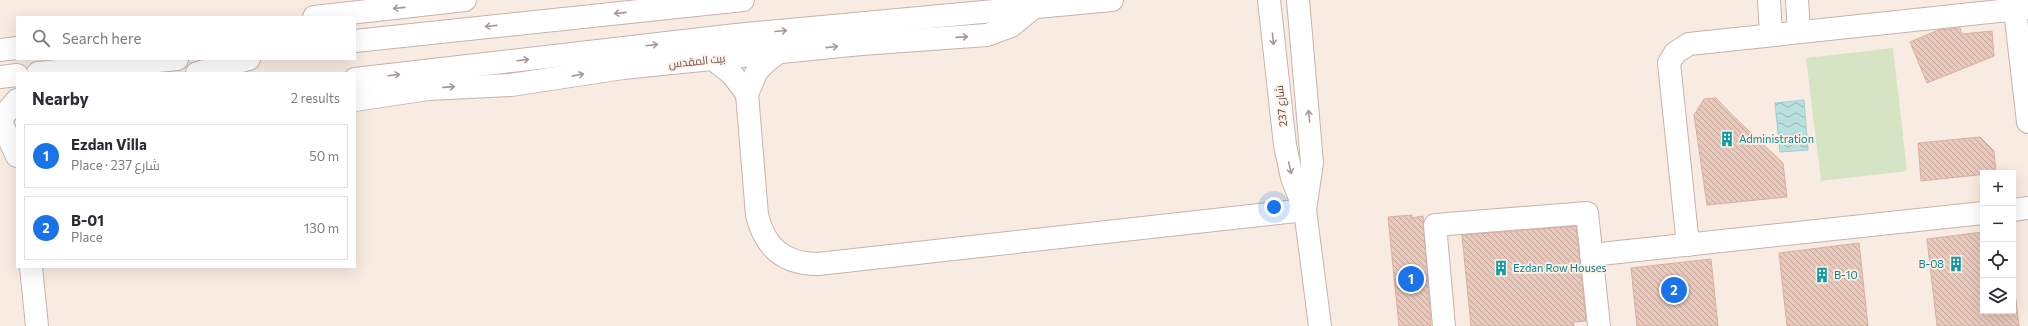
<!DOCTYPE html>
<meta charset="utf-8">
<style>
body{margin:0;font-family:Commissioner,Cairo,sans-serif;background:#f2f2f3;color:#2b2b33}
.controls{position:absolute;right:12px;bottom:12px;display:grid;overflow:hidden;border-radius:0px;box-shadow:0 4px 16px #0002}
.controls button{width:36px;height:36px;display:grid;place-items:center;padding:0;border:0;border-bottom:1px solid #e1e1e2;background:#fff;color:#2b2b33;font:20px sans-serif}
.you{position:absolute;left:1274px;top:207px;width:14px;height:14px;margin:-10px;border:3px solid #fff;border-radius:50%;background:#1a73e8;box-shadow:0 0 0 6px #1a73e833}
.badge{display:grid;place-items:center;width:26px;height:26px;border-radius:50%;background:#1a73e8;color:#fff;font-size:13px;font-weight:700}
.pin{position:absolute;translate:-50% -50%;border:2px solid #fff;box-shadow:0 1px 4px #0006}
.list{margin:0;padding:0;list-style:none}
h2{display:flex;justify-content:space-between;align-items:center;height:52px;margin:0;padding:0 16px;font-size:17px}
h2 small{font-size:13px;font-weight:400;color:#7c7c81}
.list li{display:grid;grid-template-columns:26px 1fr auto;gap:12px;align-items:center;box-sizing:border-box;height:64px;margin:0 8px 8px;padding:0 8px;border:1px solid #e1e1e2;border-radius:0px}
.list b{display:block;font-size:15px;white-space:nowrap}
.list p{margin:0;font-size:13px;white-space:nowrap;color:#7c7c81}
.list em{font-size:13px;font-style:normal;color:#7c7c81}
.icon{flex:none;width:22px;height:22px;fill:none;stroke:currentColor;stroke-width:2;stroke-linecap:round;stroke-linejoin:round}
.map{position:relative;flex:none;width:2028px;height:326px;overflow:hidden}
.search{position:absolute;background:#fff;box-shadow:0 4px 16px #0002;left:16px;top:16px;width:340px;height:44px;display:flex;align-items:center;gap:10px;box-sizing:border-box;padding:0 14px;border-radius:0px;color:#7c7c81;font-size:15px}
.panel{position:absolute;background:#fff;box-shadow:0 4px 16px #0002;left:16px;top:72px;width:340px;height:196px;border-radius:0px}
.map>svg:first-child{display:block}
.pitch{fill:#d5e4c3}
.water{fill:url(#water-waves);stroke:#a1cfcf}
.building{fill:url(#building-back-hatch);stroke:#dbaea0}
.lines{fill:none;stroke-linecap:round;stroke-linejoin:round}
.minor-casing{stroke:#c7b3ab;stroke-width:24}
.minor{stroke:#fff;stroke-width:22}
.oneway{stroke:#a79894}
.labels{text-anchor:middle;stroke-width:3.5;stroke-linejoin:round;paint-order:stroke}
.street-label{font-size:11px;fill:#6c534c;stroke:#fcf1e7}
.culture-label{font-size:11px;fill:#0d838f;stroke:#fcf1e7;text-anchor:start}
</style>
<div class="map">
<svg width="2028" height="326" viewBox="0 0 2028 326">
<defs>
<pattern id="water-waves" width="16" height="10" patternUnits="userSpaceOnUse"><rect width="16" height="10" fill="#b9dfdf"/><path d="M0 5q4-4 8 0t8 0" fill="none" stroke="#9ab7b7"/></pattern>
<pattern id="building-back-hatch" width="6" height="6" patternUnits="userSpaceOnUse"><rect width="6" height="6" fill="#eac9bd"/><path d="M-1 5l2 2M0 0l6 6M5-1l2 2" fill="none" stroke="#c2a69c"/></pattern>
</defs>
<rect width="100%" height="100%" fill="#f8ece2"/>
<polygon class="pitch" points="1893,48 1907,171 1821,181 1806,58"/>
<polygon class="water" points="1804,100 1808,150 1780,152 1775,103"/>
<g class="building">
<polygon points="1960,28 1962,34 1992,31 1994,56 1927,83 1910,42 1938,30"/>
<polygon points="1716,98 1729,112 1783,163 1787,197 1707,205 1694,115 1704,99"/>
<polygon points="1980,137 1994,151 1996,173 1921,181 1918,143"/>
<polygon points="1412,215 1412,218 1423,216 1431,326 1399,326 1388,217"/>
<polygon points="1576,226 1586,321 1573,322 1574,326 1471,326 1462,235"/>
<polygon points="1983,232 1983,311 2013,311 2014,284 2019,326 1937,326 1927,239"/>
<polygon points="1859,243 1868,326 1787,326 1779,253"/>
<polygon points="1711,259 1718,326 1637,326 1631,268"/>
</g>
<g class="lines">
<g class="minor-casing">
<g id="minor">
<polyline points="1269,0 1285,145 1292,178 1305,210 1320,326"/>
<polyline points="1298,0 1312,163 1305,210"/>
<polyline points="1769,0 1771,34"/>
<polyline points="1797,0 1799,32"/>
<polyline points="2015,10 2028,122"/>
<polyline points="314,17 465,0"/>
<polyline points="355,41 743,0"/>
<polyline points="0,50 17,48"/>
<path d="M779,52L767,61L757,71L747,94L757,215C765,248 784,264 818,264L1305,210"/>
<polyline points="713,59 732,74 747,94"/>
<polyline points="38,73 177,59"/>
<polyline points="197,73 249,59"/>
<polyline points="0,77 17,75"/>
<polyline points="355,79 736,35 1112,0"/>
<polyline points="355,100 428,89 511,85 623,68 861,44 987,35 1011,26 1032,9"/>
<polyline points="0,120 17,156"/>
<polyline points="0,120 17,100"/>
<polyline points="2013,210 2028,208"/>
<polyline points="1688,245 1669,63 1675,53 1689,44 2028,8"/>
<polyline points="1591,255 1983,213"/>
<polyline points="31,267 37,326"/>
<polyline points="1444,326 1435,225 1587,213 1599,326"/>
</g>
</g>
<use href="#minor" class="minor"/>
</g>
<defs><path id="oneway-shaft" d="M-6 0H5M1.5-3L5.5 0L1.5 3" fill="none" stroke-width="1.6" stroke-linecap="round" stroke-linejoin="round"/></defs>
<g class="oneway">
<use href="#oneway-shaft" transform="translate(399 8) rotate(174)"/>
<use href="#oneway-shaft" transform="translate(620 13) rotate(174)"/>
<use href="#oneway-shaft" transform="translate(491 26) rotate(174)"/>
<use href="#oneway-shaft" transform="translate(781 31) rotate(-5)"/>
<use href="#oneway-shaft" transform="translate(962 37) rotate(-4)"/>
<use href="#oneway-shaft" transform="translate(1273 39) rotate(84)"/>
<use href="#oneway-shaft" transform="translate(652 45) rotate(-7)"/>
<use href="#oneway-shaft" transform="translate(832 47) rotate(-6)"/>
<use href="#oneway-shaft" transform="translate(523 60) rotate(-7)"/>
<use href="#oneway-shaft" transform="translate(394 75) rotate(-7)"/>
<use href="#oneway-shaft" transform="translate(578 75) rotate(-11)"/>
<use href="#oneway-shaft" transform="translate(449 87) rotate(-4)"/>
<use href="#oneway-shaft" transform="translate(1309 116) rotate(-96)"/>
<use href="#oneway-shaft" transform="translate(1290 168) rotate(77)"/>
</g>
<defs>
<g id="building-bare" transform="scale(1.2)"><path d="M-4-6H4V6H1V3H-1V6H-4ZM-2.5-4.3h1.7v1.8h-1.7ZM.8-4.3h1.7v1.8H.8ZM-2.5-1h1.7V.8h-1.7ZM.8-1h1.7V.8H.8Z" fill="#0f9aa8" stroke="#fcf1e7" stroke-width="2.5" paint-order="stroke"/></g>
</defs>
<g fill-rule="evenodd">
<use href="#building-bare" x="1727" y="139"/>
<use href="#building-bare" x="1956" y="264"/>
<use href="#building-bare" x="1501" y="268"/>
<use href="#building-bare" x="1822" y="275"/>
</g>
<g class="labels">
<g class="street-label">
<text transform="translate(697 61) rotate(-6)" y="4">بيت المقدس</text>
<text transform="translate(1281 106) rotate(-96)" y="4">شارع 237</text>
</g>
<g class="culture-label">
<text x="1739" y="143">Administration</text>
<text x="1944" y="268" text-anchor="end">B-08</text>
<text x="1513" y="272">Ezdan Row Houses</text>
<text x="1834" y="279">B-10</text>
</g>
</g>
</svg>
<div class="controls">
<button>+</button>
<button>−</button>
<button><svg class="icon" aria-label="locate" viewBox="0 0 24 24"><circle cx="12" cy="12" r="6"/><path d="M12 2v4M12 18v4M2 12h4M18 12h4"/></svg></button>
<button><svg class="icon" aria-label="layers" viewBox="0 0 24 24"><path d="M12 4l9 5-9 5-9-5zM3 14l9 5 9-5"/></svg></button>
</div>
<div class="you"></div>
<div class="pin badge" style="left:1411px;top:279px">1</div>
<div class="pin badge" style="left:1674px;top:290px">2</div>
<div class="search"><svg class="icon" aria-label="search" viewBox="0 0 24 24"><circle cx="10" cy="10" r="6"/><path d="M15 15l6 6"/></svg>Search here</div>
<section class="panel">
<h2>Nearby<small>2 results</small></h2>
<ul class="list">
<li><span class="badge">1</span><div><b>Ezdan Villa</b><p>Place · شارع 237</p></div><em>50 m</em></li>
<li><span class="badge">2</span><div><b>B-01</b><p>Place</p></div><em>130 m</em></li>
</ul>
</section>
</div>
